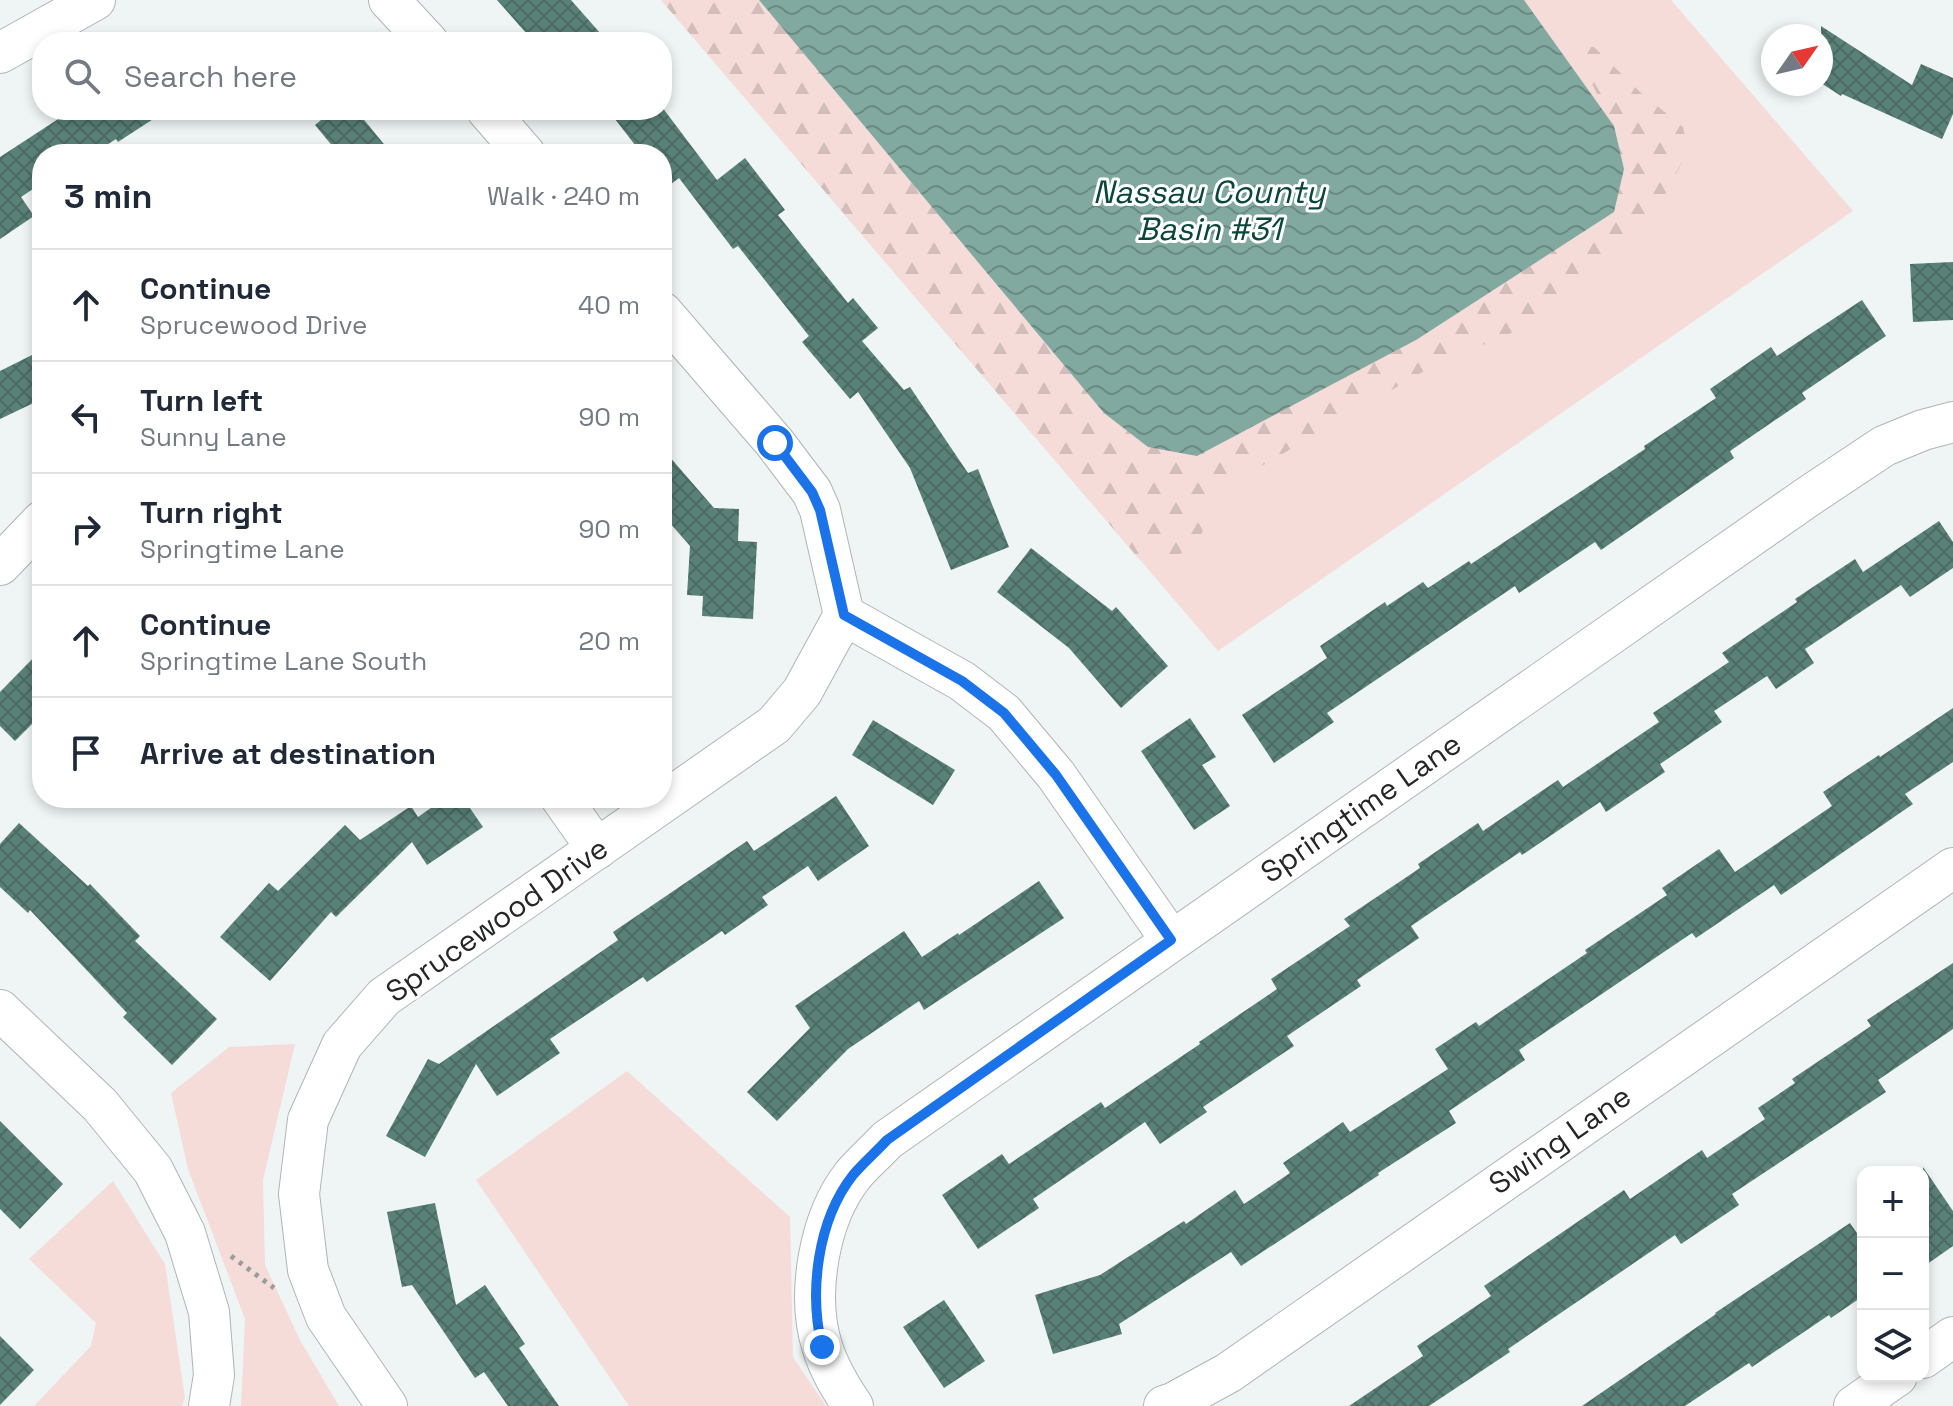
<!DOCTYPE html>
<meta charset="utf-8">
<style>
body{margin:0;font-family:"Space Grotesk",sans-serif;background:#f2f2f3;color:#1f2937}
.controls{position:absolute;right:24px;bottom:24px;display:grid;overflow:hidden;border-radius:16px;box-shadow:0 4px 12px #0003}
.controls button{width:72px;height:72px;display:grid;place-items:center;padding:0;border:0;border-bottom:2px solid #e0e1e3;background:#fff;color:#1f2937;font:40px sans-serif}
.compass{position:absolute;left:1761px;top:24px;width:72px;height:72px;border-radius:50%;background:#fff;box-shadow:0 4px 12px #0003;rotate:56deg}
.stop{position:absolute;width:24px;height:24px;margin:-18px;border:6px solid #1a73e8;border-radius:50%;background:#fff}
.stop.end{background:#1a73e8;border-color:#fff;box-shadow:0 2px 8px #0008}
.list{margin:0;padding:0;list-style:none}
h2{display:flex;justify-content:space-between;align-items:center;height:104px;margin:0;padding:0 32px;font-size:34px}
h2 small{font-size:26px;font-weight:400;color:#747a83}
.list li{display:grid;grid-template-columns:52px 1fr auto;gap:24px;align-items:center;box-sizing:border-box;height:112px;padding:0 32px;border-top:2px solid #e0e1e3}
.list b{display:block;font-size:30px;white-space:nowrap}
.list p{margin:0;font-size:26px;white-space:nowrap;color:#747a83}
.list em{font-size:26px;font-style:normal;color:#747a83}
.icon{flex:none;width:44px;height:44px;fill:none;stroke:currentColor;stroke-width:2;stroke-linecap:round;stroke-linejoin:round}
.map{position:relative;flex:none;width:1953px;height:1406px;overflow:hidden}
.search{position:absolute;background:#fff;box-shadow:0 4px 12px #0003;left:32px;top:32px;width:640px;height:88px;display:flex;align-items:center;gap:20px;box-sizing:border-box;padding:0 28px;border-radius:32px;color:#747a83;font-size:30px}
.panel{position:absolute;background:#fff;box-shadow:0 4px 12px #0003;left:32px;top:144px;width:640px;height:664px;border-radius:32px}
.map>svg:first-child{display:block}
.green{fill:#f5dcd9}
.forest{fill:url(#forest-firs)}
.water{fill:url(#water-waves)}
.building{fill:url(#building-cross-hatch)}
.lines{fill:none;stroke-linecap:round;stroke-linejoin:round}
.minor-casing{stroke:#afb5b4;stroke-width:42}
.path{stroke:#999d9c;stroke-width:5;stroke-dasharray:4 6;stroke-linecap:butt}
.minor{stroke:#fff;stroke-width:40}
.route{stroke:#1a73e8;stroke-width:10}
.labels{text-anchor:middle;stroke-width:6;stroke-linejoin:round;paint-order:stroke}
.street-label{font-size:30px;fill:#252727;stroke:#fff}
.water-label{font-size:32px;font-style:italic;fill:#0a463c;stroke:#fff}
</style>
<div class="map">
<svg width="1953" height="1406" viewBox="0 0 1953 1406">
<defs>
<pattern id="forest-firs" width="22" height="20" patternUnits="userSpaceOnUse" patternTransform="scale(2)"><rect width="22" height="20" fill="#f5dcd9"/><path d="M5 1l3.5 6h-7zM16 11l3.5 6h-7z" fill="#d2bdba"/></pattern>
<pattern id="water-waves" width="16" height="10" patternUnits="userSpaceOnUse" patternTransform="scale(2)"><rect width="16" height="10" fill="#81a99f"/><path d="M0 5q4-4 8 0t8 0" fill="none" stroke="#698a82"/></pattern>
<pattern id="building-cross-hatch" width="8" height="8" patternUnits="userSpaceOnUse" patternTransform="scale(2)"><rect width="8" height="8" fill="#5a8178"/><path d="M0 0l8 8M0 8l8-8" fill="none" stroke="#4a6a62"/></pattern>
</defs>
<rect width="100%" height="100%" fill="#eff5f4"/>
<g class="green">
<polygon points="661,0 1671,0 1853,211 1218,651"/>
<polygon points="295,1044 263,1180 265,1265 300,1340 339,1406 241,1406 245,1319 188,1169 171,1093 229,1047"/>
<polygon points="627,1071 790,1217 793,1357 826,1406 629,1406 476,1180"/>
<polygon points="113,1181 165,1264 185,1398 182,1406 34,1406 91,1346 96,1323 29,1259"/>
</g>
<polygon class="forest" points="661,0 759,0 1104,413 1197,456 1416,340 1614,212 1624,169 1614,126 1572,46 1594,47 1640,92 1683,127 1688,151 1652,219 1535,323 1436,364 1250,473 1212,505 1202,533 1176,558 1140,560"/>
<polygon class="water" points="759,0 1524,0 1614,126 1624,169 1614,212 1416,340 1197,456 1148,447 1104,413"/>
<g class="building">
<polygon points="497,0 571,0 608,42 534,42"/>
<polygon points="1821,26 1912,85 1921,64 1953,78 1953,114 1942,139 1842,94 1841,96 1821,83"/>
<polygon points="662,107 717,180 745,158 785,210 778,215 848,303 853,298 878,328 862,341 904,390 910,387 968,473 978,469 1009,547 951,570 910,468 858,392 850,399 802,342 809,336 738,246 733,249 679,178 662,191 662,154 642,154 608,110 662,110"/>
<polygon points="72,110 167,110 118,142 116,139 93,154 42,154 42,183 21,197 34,216 0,239 0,157"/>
<polygon points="333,110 356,110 392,154 339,154 315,125"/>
<polygon points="1953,262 1953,320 1913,322 1910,264"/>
<polygon points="1862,300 1886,336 1802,393 1806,399 1730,451 1734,458 1601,550 1595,542 1519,593 1515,586 1327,713 1334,722 1274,763 1242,715 1327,658 1320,646 1385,602 1387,606 1423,582 1428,588 1469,561 1471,564 1645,449 1644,446 1716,398 1710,389 1771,347 1777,356"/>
<polygon points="42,350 42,399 0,419 0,371"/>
<polygon points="662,448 714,508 739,509 738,541 757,542 753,619 702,616 703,596 687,595 690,546 662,514"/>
<polygon points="1939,521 1953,542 1953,568 1910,597 1901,585 1805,649 1814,663 1776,689 1767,676 1714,711 1722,722 1660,764 1665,772 1606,812 1600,802 1522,855 1520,852 1411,926 1419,938 1357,980 1361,986 1287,1036 1294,1046 1203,1107 1207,1112 1160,1144 1145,1122 1033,1199 1039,1208 978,1249 942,1195 1002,1154 1009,1164 1101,1102 1105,1108 1200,1044 1199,1042 1277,989 1271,979 1350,926 1344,919 1420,868 1418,864 1478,823 1483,831 1558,780 1563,787 1659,722 1653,713 1729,662 1722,653 1797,602 1795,599 1855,559 1863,572"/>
<polygon points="1031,548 1112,611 1116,607 1168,666 1121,708 1069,648 997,592"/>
<polygon points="42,649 42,714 15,741 0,726 0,692"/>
<polygon points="1953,708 1953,762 1905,794 1913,804 1781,895 1774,885 1696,938 1692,933 1519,1050 1525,1060 1449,1111 1456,1123 1378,1173 1379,1175 1241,1266 1231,1252 1119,1324 1122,1334 1053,1354 1035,1295 1100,1275 1184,1221 1186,1224 1235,1190 1244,1204 1290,1173 1283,1163 1343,1122 1350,1132 1448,1069 1435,1049 1476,1022 1479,1026 1587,953 1585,950 1667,895 1662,888 1719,849 1735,872 1832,806 1823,792 1879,755 1880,757"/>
<polygon points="1190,718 1216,757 1202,765 1230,806 1194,830 1141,751"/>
<polygon points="873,720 955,770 933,805 852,755"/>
<polygon points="836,796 869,846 818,881 808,866 762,897 768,905 725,935 722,931 647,982 643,977 550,1039 560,1053 497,1096 476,1064 425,1157 386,1136 428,1059 439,1064 618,940 613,932 747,841 754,851"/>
<polygon points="445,798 463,798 483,827 427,865 412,842 336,917 331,912 270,981 220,937 269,883 278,891 345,825 360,840 411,806 418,817"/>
<polygon points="19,823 88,886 90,884 140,936 135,941 217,1019 172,1065 123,1017 127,1013 30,910 28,913 0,887 0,844"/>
<polygon points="1039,881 1064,918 924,1010 919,1001 848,1049 777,1121 747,1092 810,1028 795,1006 904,931 922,957 958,933 959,935"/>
<polygon points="1953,963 1953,1029 1878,1080 1886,1092 1732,1194 1739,1205 1681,1244 1675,1235 1508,1349 1510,1352 1429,1406 1349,1406 1423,1356 1417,1346 1491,1296 1484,1286 1624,1190 1630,1199 1702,1150 1707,1158 1765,1119 1758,1108 1795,1083 1792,1079 1871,1026 1867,1020"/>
<polygon points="0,1121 63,1184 20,1229 0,1209"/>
<polygon points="1923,1167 1953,1211 1953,1246 1923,1267"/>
<polygon points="435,1203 456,1305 485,1285 525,1344 519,1348 559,1406 508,1406 484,1372 475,1378 412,1285 402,1287 387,1212"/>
<polygon points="1850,1223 1863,1242 1863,1296 1831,1318 1829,1315 1752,1367 1749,1363 1685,1406 1582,1406 1716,1314 1715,1313"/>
<polygon points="944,1300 985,1361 944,1388 903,1327"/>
<polygon points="0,1336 34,1370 0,1405"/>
</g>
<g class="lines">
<g class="minor-casing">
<g id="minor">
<polyline points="389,0 428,42"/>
<polyline points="0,53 95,0"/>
<polyline points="487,110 525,154"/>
<polyline points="0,565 42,521"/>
<polyline points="844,615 962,681 1004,713 1056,775 1171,940"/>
<polyline points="561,798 597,849"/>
<polyline points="0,1010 100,1105 153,1170 185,1233 209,1312 214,1375 209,1406"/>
<polyline points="1923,1358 1953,1337"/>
<polyline points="387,1406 326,1317 308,1270 299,1194 308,1120 342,1045 384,997 774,725 802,692 844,615 820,510 812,492 775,443 662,312"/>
<path d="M853,1406C840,1387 829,1369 822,1346C806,1294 819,1218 853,1175C863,1163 876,1152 887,1140L1806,498L1884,446L1923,430L1953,422"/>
<polyline points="1164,1406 1173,1403 1228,1373 1953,868"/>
<polyline points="1854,1406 1897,1376"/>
</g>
</g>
<polyline class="path" points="231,1256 274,1288"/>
<use href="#minor" class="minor"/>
</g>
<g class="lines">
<path class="route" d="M775,443L812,492L820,510L844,615L962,681L1004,713L1056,775L1171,940L887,1140C876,1152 863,1163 853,1175C817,1221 809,1292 822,1347"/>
</g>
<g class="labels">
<g class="street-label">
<text transform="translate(1361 808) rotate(-35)" y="10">Springtime Lane</text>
<text transform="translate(497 920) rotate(-35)" y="10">Sprucewood Drive</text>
<text transform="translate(1560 1140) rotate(-35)" y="10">Swing Lane</text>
</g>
<g class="water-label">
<text x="1209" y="203">Nassau County<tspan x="1209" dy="37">Basin #31</tspan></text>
</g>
</g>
</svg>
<div class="controls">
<button>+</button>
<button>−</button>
<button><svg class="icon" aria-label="layers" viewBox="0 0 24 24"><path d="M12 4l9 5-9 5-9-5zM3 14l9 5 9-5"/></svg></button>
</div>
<svg class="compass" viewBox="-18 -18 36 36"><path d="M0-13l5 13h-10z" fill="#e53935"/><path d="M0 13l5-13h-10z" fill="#747a83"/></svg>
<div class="stop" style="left:775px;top:443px"></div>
<div class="stop end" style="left:822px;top:1347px"></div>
<div class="search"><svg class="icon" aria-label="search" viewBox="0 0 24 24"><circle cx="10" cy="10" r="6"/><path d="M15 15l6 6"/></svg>Search here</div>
<section class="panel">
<h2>3 min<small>Walk · 240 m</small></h2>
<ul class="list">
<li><svg class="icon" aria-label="ahead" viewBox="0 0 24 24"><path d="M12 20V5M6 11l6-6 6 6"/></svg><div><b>Continue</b><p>Sprucewood Drive</p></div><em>40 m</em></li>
<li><svg class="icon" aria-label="left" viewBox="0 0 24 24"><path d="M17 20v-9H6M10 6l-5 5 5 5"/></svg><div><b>Turn left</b><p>Sunny Lane</p></div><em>90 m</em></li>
<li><svg class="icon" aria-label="right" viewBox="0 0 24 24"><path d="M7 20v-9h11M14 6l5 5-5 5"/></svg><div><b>Turn right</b><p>Springtime Lane</p></div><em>90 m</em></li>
<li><svg class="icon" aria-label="ahead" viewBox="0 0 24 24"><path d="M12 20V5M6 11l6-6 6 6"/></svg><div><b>Continue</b><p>Springtime Lane South</p></div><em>20 m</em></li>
<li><svg class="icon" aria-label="arrive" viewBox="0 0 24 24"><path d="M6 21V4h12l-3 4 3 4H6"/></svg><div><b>Arrive at destination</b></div></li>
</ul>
</section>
</div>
